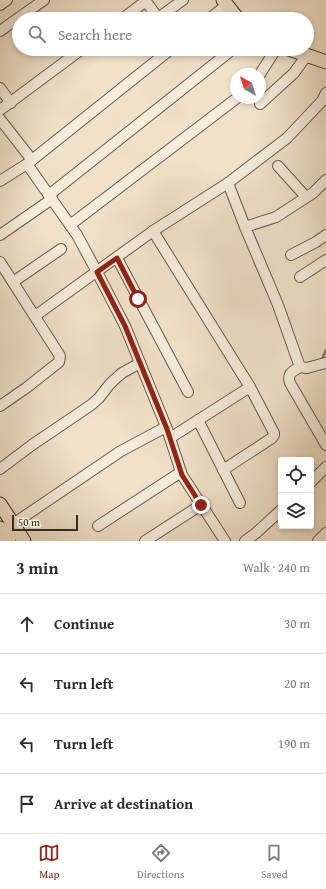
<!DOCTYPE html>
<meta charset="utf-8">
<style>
body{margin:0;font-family:"Gentium Book Plus",serif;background:#f7f7f7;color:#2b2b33}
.controls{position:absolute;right:12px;bottom:12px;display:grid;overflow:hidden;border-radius:4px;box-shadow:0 2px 6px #0003}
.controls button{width:36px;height:36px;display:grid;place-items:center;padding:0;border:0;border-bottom:1px solid #e1e1e2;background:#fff;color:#2b2b33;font:20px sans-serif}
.compass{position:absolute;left:230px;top:68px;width:36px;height:36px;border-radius:50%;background:#fff;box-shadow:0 2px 6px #0003;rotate:321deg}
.scale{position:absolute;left:12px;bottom:10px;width:66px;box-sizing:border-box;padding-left:4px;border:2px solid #372d23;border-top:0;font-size:11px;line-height:14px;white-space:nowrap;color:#372d23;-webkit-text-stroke:3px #f5ecdc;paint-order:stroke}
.stop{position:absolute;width:12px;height:12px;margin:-9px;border:3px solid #8f2418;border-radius:50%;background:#fff}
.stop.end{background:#8f2418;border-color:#fff;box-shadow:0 1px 4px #0008}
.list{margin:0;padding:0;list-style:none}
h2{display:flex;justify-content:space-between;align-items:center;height:52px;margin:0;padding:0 16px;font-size:17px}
h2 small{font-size:13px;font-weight:400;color:#7c7c81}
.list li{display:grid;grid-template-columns:26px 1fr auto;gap:12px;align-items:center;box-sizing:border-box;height:60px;padding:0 16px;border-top:1px solid #e1e1e2}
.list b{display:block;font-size:15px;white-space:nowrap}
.list em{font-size:13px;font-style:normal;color:#7c7c81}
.icon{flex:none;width:22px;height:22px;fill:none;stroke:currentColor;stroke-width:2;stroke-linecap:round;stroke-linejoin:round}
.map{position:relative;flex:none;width:326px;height:541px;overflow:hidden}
.search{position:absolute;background:#fff;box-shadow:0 2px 6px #0003;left:12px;right:12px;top:12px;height:44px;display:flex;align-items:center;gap:10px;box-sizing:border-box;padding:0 14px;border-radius:22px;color:#7c7c81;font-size:15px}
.sheet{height:292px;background:#fff}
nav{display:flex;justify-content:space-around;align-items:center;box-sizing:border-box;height:56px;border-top:1px solid #e1e1e2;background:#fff;font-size:11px;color:#7c7c81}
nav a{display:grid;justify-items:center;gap:2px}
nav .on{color:#8f2418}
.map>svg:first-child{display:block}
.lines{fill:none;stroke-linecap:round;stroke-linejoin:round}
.stream{stroke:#807465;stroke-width:2.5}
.minor-casing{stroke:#655a4c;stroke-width:12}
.major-casing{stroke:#372d23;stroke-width:15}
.highway-casing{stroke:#372d23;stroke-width:17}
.minor{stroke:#f5ecdc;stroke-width:10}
.major{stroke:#f0e1c9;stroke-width:13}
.highway{stroke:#f0e1c9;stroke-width:15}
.route{stroke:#8f2418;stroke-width:5}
</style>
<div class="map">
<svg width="326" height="541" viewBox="0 0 326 541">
<rect width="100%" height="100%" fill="#f0e1c9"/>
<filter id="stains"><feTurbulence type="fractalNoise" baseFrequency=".005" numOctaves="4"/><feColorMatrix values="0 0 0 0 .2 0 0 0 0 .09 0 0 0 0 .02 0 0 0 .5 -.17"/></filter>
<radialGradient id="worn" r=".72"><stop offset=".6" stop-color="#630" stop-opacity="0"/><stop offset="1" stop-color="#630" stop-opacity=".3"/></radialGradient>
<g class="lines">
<polyline class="stream" points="322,359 326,350"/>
<g class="minor-casing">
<g id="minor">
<polyline points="145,0 158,18"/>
<polyline points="0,5 7,0"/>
<polyline points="122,19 146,1"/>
<polyline points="159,19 158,18 183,0"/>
<polyline points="209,19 227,5"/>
<polyline points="0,31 44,0"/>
<polyline points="260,74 276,49"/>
<polyline points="0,88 11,103"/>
<polyline points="260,104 294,73 307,55"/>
<polyline points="0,110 82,49"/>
<polyline points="0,119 32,160"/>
<polyline points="27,164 77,235 97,272 125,326 167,429 182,475 225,541"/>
<polyline points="278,166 306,197"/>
<polyline points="326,180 313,193 276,217 245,227 278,305 300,367 307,368 325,363 326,363"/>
<polyline points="0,181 27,164 171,49"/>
<polyline points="228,183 245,227"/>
<polyline points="49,195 233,49"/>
<polyline points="70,225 237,98"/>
<polyline points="153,231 250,387 274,433 274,435 272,438 223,470"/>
<polyline points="0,235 52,199"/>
<polyline points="291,255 316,242 326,235"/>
<polyline points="117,258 188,392"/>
<polyline points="0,262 60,356 59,362 26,388 0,406"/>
<polyline points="300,277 326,260"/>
<polyline points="13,282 61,249"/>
<polyline points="35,316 153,231 228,183 287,138 322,101 326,93"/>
<path d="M300,367C292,372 287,373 290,383L326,445"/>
<polyline points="198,420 240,503"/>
<polyline points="170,438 250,387"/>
<polyline points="0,469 32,445 91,405 99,398 109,385 114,380 122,373 140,363"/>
<polyline points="311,482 326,467"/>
<polyline points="13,524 121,451 166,427"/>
<polyline points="98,526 181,472"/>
<polyline points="145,541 201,505"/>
<polyline points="245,541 256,533 281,510"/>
<polyline points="318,541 326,533"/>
</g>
</g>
<g class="major-casing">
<g id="major">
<polyline points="223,0 238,19"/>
<polyline points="289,49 326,62"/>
<polyline points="0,504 24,541"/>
</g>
</g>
<g class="highway-casing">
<polyline id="highway" points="0,529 8,541"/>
</g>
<use href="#minor" class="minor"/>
<use href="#major" class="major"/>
<use href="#highway" class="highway"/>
</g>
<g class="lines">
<polyline class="route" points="138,299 117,258 97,272 125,326 167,429 182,475 201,505"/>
</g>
<rect width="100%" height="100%" filter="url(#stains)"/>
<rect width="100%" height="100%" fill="url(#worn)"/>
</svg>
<div class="controls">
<button><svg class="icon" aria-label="locate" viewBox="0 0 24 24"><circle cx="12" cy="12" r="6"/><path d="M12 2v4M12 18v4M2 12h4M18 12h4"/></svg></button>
<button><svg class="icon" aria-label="layers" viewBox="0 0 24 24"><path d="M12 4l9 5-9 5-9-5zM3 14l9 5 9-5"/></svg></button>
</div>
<svg class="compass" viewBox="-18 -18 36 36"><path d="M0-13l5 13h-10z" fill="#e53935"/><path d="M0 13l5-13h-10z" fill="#7c7c81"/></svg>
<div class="scale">50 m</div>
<div class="stop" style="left:138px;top:299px"></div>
<div class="stop end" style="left:201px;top:505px"></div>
<div class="search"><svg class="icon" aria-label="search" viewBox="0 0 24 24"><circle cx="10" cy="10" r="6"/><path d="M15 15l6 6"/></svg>Search here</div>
</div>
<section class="sheet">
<h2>3 min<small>Walk · 240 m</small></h2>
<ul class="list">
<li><svg class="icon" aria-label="ahead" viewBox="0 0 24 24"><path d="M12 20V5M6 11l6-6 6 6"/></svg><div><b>Continue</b></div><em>30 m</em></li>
<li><svg class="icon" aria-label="left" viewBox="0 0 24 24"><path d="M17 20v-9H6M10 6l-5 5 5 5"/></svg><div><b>Turn left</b></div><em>20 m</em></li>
<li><svg class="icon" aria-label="left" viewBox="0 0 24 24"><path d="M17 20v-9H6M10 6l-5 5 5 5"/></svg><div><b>Turn left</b></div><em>190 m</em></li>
<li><svg class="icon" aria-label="arrive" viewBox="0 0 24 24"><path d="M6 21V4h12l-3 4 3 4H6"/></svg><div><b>Arrive at destination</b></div></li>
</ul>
</section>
<nav>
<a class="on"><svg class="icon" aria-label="map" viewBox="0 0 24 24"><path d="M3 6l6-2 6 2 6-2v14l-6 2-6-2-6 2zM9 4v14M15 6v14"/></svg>Map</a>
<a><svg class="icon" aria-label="directions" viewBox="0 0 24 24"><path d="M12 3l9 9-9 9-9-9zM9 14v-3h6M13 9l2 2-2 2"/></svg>Directions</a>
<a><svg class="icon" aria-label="saved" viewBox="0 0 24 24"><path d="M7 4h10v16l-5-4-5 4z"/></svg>Saved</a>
</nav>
